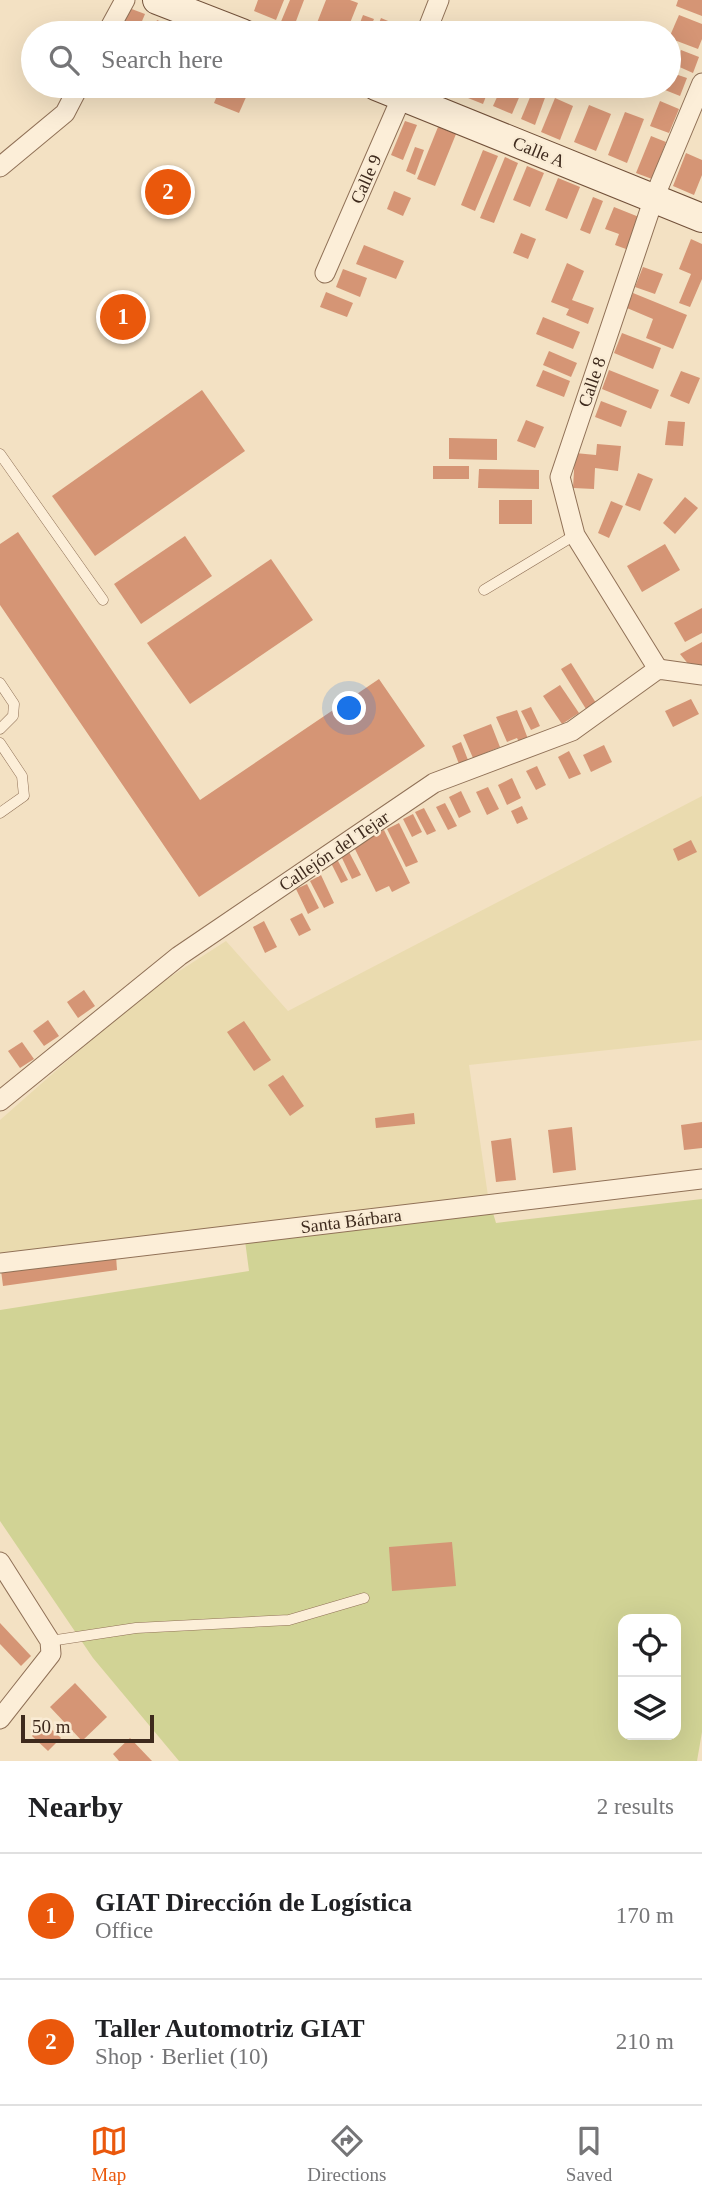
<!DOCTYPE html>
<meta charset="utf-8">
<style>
body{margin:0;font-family:"Times New Roman",serif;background:#f6f6f6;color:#202124}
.controls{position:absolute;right:21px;bottom:21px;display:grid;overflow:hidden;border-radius:14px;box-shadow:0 7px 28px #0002}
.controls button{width:63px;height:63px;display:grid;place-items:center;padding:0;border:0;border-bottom:2px solid #e0e0e0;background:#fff;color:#202124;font:35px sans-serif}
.scale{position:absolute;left:21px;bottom:18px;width:133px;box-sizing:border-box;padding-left:7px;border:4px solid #3e2a1d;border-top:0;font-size:19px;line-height:24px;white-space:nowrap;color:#3e2a1d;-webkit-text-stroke:5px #f9ebd4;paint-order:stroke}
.you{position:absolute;left:350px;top:709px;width:24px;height:24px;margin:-18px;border:5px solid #fff;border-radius:50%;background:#1a73e8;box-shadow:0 0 0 10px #1a73e833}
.badge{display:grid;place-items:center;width:46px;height:46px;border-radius:50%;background:#ea580c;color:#fff;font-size:23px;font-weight:700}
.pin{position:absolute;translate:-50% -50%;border:4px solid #fff;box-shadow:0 2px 7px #0006}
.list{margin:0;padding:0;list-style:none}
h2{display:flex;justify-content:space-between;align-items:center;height:91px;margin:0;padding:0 28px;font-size:30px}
h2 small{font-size:23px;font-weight:400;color:#757577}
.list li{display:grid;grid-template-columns:46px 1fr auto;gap:21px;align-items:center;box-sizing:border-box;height:126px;padding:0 28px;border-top:2px solid #e0e0e0}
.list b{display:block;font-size:26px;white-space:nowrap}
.list p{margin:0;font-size:23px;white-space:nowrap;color:#757577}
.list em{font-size:23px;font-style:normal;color:#757577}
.icon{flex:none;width:38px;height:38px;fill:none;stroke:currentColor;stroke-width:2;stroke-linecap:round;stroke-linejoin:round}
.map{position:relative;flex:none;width:702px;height:1761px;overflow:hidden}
.search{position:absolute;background:#fff;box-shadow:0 7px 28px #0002;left:21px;right:21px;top:21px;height:77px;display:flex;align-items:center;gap:18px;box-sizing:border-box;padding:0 24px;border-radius:38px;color:#757577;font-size:26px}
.sheet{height:343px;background:#fff}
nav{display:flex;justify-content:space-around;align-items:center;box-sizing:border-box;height:98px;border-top:2px solid #e0e0e0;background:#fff;font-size:19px;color:#757577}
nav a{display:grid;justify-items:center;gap:4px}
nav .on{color:#ea580c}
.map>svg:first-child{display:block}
.farmland{fill:#eadbaf}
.green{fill:#d1d395;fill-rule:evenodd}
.building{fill:#d59575}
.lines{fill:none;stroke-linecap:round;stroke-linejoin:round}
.lane-casing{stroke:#907157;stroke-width:11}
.street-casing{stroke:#907157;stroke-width:21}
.secondary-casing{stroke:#72513a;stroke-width:30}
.lane{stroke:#fceed8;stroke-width:10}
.street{stroke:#fceed8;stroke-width:19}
.secondary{stroke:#fceed8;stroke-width:28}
.labels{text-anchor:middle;stroke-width:5;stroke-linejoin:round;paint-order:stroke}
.street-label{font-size:18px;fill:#3e2a1d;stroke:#f9ebd4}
</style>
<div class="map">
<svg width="702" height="1761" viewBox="0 0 702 1761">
<rect width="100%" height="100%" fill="#f3e1c3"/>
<polygon class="farmland" points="702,796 702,1040 469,1065 488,1196 0,1259 0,1120 142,995 226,941 288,1011"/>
<path class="green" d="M488,1196L496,1223L702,1199V1732L697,1761H179L93,1658L0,1521V1310L249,1271L244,1233ZM623,1619H676V1735H623Z"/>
<g class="building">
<polygon points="258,0 284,0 276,20 254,11"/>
<polygon points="290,0 304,0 293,29 280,24"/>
<polygon points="326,0 350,0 358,3 346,33 313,33"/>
<polygon points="678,0 702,0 702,16 676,6"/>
<polygon points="129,8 145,14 137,33 119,33"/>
<polygon points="363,15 374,19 368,33 356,33"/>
<polygon points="679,15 702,24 702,39 698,49 669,38"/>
<polygon points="381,18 400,26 397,33 375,33"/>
<polygon points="157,20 176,28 174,33 152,33"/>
<polygon points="681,50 699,57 693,73 675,65"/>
<polygon points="672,73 687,78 680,96 665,90 669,86"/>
<polygon points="221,86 251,86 239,113 214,103"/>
<polygon points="298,86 337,86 333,98"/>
<polygon points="467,86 490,86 483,104 463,96"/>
<polygon points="502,86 524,86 512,114 493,106"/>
<polygon points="533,90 546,95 535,125 521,119"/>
<polygon points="555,98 573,106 560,140 541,132"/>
<polygon points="660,101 679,109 669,133 650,126"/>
<polygon points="589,105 611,114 596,151 574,142"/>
<polygon points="625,112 644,119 627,163 608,155"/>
<polygon points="405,121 417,125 403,160 391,155"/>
<polygon points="438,127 456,134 435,186 417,179"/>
<polygon points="651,136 666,142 652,179 636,173"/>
<polygon points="415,147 424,150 415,175 406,171"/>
<polygon points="483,150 498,156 475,211 461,205"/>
<polygon points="686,153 702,160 702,175 694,195 673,186"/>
<polygon points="505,157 518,163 494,223 480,218"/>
<polygon points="527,166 544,173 530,207 513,200"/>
<polygon points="558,178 580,187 567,219 545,210"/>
<polygon points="394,191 411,198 403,216 387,209"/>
<polygon points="593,197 603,201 590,234 580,230"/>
<polygon points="614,207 639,217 626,249 615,245 619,234 605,229"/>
<polygon points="521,233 536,239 528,259 513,253"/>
<polygon points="691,239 702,244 702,279 690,307 679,303 691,274 679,269"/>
<polygon points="364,245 404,261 396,279 356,264"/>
<polygon points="567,263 584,271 572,300 594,308 588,324 566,315 569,309 551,302"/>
<polygon points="643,267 663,274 655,294 635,287"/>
<polygon points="343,269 367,278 360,297 336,287"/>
<polygon points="326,292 353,303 347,317 320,307"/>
<polygon points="633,293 687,315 673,349 646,338 653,319 627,308"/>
<polygon points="543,317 580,332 573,349 536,334"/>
<polygon points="622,333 661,348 653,369 614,353"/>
<polygon points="549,351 577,363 571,377 543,365"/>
<polygon points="543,370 570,381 564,397 536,386"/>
<polygon points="609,370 659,390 651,409 602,389"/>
<polygon points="681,371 700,378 689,404 670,396"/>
<polygon points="202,390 245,451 95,556 52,496"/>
<polygon points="601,401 627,411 621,427 595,417"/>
<polygon points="526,420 544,427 535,448 517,441"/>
<polygon points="668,421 685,422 683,446 665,445"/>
<polygon points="449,438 497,439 497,460 449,459"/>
<polygon points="597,444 621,446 618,471 595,468 594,489 573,488 575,453 596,455"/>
<rect x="433" y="466" width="36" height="13"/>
<polygon points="479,469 539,470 539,489 478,488"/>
<polygon points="638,473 653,479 640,511 625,505"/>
<polygon points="685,497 698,508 675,534 663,523"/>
<rect x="499" y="500" width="33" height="24"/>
<polygon points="611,501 623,506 609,538 598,533"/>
<polygon points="18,532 200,800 379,679 425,746 199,897 0,605 0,544"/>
<polygon points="185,536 212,576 141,624 114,584"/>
<polygon points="665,544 680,570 642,592 627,566"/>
<polygon points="271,559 313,620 190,704 147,643"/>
<polygon points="702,608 702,633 685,642 674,623"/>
<polygon points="702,642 702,667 689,665 680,654"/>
<polygon points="571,663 596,703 586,709 561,669"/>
<polygon points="560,685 579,713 562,724 543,696"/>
<polygon points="691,699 699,714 673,727 665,711"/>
<polygon points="531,707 540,726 531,730 521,711"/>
<polygon points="517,710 528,739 519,742 517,738 507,742 496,717"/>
<polygon points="491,724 500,747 473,758 463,735"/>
<polygon points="461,742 468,760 459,764 452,746"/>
<polygon points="604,745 612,762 591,772 583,755"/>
<polygon points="569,751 581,774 569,779 558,757"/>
<polygon points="537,766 546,785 536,790 526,771"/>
<polygon points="512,778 521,798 507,805 498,785"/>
<polygon points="488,787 499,809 487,815 476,792"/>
<polygon points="461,791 471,812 459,818 449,797"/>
<polygon points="445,803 457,826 448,830 436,807"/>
<polygon points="522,806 528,819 517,824 511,811"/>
<polygon points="424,808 436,831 427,835 415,812"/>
<polygon points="413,814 422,832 412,837 403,819"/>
<polygon points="399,823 418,862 406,867 387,829"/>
<polygon points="384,830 410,883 392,892 389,886 376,892 353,845"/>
<polygon points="691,840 697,852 678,861 673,849"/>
<polygon points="349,852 361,875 352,879 341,856"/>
<polygon points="337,859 348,880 341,883 331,863"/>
<polygon points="321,875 334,903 324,908 310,881"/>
<polygon points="307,884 319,908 308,914 296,889"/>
<polygon points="302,913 311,930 299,936 290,919"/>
<polygon points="264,921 277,947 265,953 253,927"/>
<polygon points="84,990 95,1006 78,1018 67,1002"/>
<polygon points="48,1020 59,1036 44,1046 33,1031"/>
<polygon points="244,1021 271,1060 254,1071 227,1032"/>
<polygon points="22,1042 34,1059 20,1068 8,1051"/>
<polygon points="283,1075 304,1106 290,1116 268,1085"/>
<polygon points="414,1113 415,1124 376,1128 375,1118"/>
<polygon points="702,1122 702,1148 684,1150 681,1125"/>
<polygon points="572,1127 576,1170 553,1173 548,1130"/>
<polygon points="511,1138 516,1180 496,1182 491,1141"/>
<polygon points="116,1256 117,1270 3,1286 1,1270"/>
<polygon points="452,1542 456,1586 392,1591 389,1547"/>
<polygon points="0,1623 31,1656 21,1666 0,1644"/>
<polygon points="75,1683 107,1717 82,1741 50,1707"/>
<polygon points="44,1722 61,1738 48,1751 32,1736"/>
<polygon points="130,1738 152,1761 119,1761 113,1754"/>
</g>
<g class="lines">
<g class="lane-casing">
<g id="lane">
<polyline points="0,454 103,600"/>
<polyline points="484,590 575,535"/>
<polyline points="0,683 14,704 13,716 0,729"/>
<polyline points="0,743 22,776 24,796 0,813"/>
<polyline points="50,1641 136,1628 289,1620 364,1598"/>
</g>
</g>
<g class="street-casing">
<g id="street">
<polyline points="107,33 125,0"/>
<polyline points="426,33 439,0"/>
<polyline points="0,167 65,113 79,86"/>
<polyline points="325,273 406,87"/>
<polyline points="658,669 575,535 560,477 654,198 702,83"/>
<polyline points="0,1101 179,956 434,783 572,731 658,669 702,675"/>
<polyline points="0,1263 702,1179"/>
<polyline points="0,1562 50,1641 51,1654 0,1719"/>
</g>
</g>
<g class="secondary-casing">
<g id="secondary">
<polyline points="157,0 242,33"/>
<polyline points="376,86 702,218"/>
</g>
</g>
<use href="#lane" class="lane"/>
<use href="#street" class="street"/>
<use href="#secondary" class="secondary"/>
</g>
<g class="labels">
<g class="street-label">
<text transform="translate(539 152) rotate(22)" y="6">Calle A</text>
<text transform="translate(366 179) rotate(-66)" y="6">Calle 9</text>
<text transform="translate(592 382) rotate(-71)" y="6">Calle 8</text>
<text transform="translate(334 851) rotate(-34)" y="6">Callejón del Tejar</text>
<text transform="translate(351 1221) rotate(-7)" y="6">Santa Bárbara</text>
</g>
</g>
</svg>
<div class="controls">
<button><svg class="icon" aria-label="locate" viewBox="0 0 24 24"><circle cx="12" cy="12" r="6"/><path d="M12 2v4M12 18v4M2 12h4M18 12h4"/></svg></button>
<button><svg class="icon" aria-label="layers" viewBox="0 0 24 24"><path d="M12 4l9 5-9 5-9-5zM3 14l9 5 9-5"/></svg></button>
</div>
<div class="scale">50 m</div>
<div class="you"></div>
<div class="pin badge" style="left:123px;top:317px">1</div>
<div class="pin badge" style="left:168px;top:192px">2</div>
<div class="search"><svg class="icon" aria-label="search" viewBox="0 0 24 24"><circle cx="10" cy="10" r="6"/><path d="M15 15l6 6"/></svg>Search here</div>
</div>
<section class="sheet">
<h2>Nearby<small>2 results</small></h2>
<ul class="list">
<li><span class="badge">1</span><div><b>GIAT Dirección de Logística</b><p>Office</p></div><em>170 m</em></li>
<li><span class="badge">2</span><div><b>Taller Automotriz GIAT</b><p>Shop · Berliet (10)</p></div><em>210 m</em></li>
</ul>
</section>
<nav>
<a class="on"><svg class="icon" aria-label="map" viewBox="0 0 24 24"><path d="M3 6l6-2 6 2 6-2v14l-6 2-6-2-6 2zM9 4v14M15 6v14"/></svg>Map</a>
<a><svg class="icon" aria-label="directions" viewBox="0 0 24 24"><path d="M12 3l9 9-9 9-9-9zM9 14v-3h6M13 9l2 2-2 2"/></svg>Directions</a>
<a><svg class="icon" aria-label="saved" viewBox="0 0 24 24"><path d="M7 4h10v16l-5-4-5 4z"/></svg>Saved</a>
</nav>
